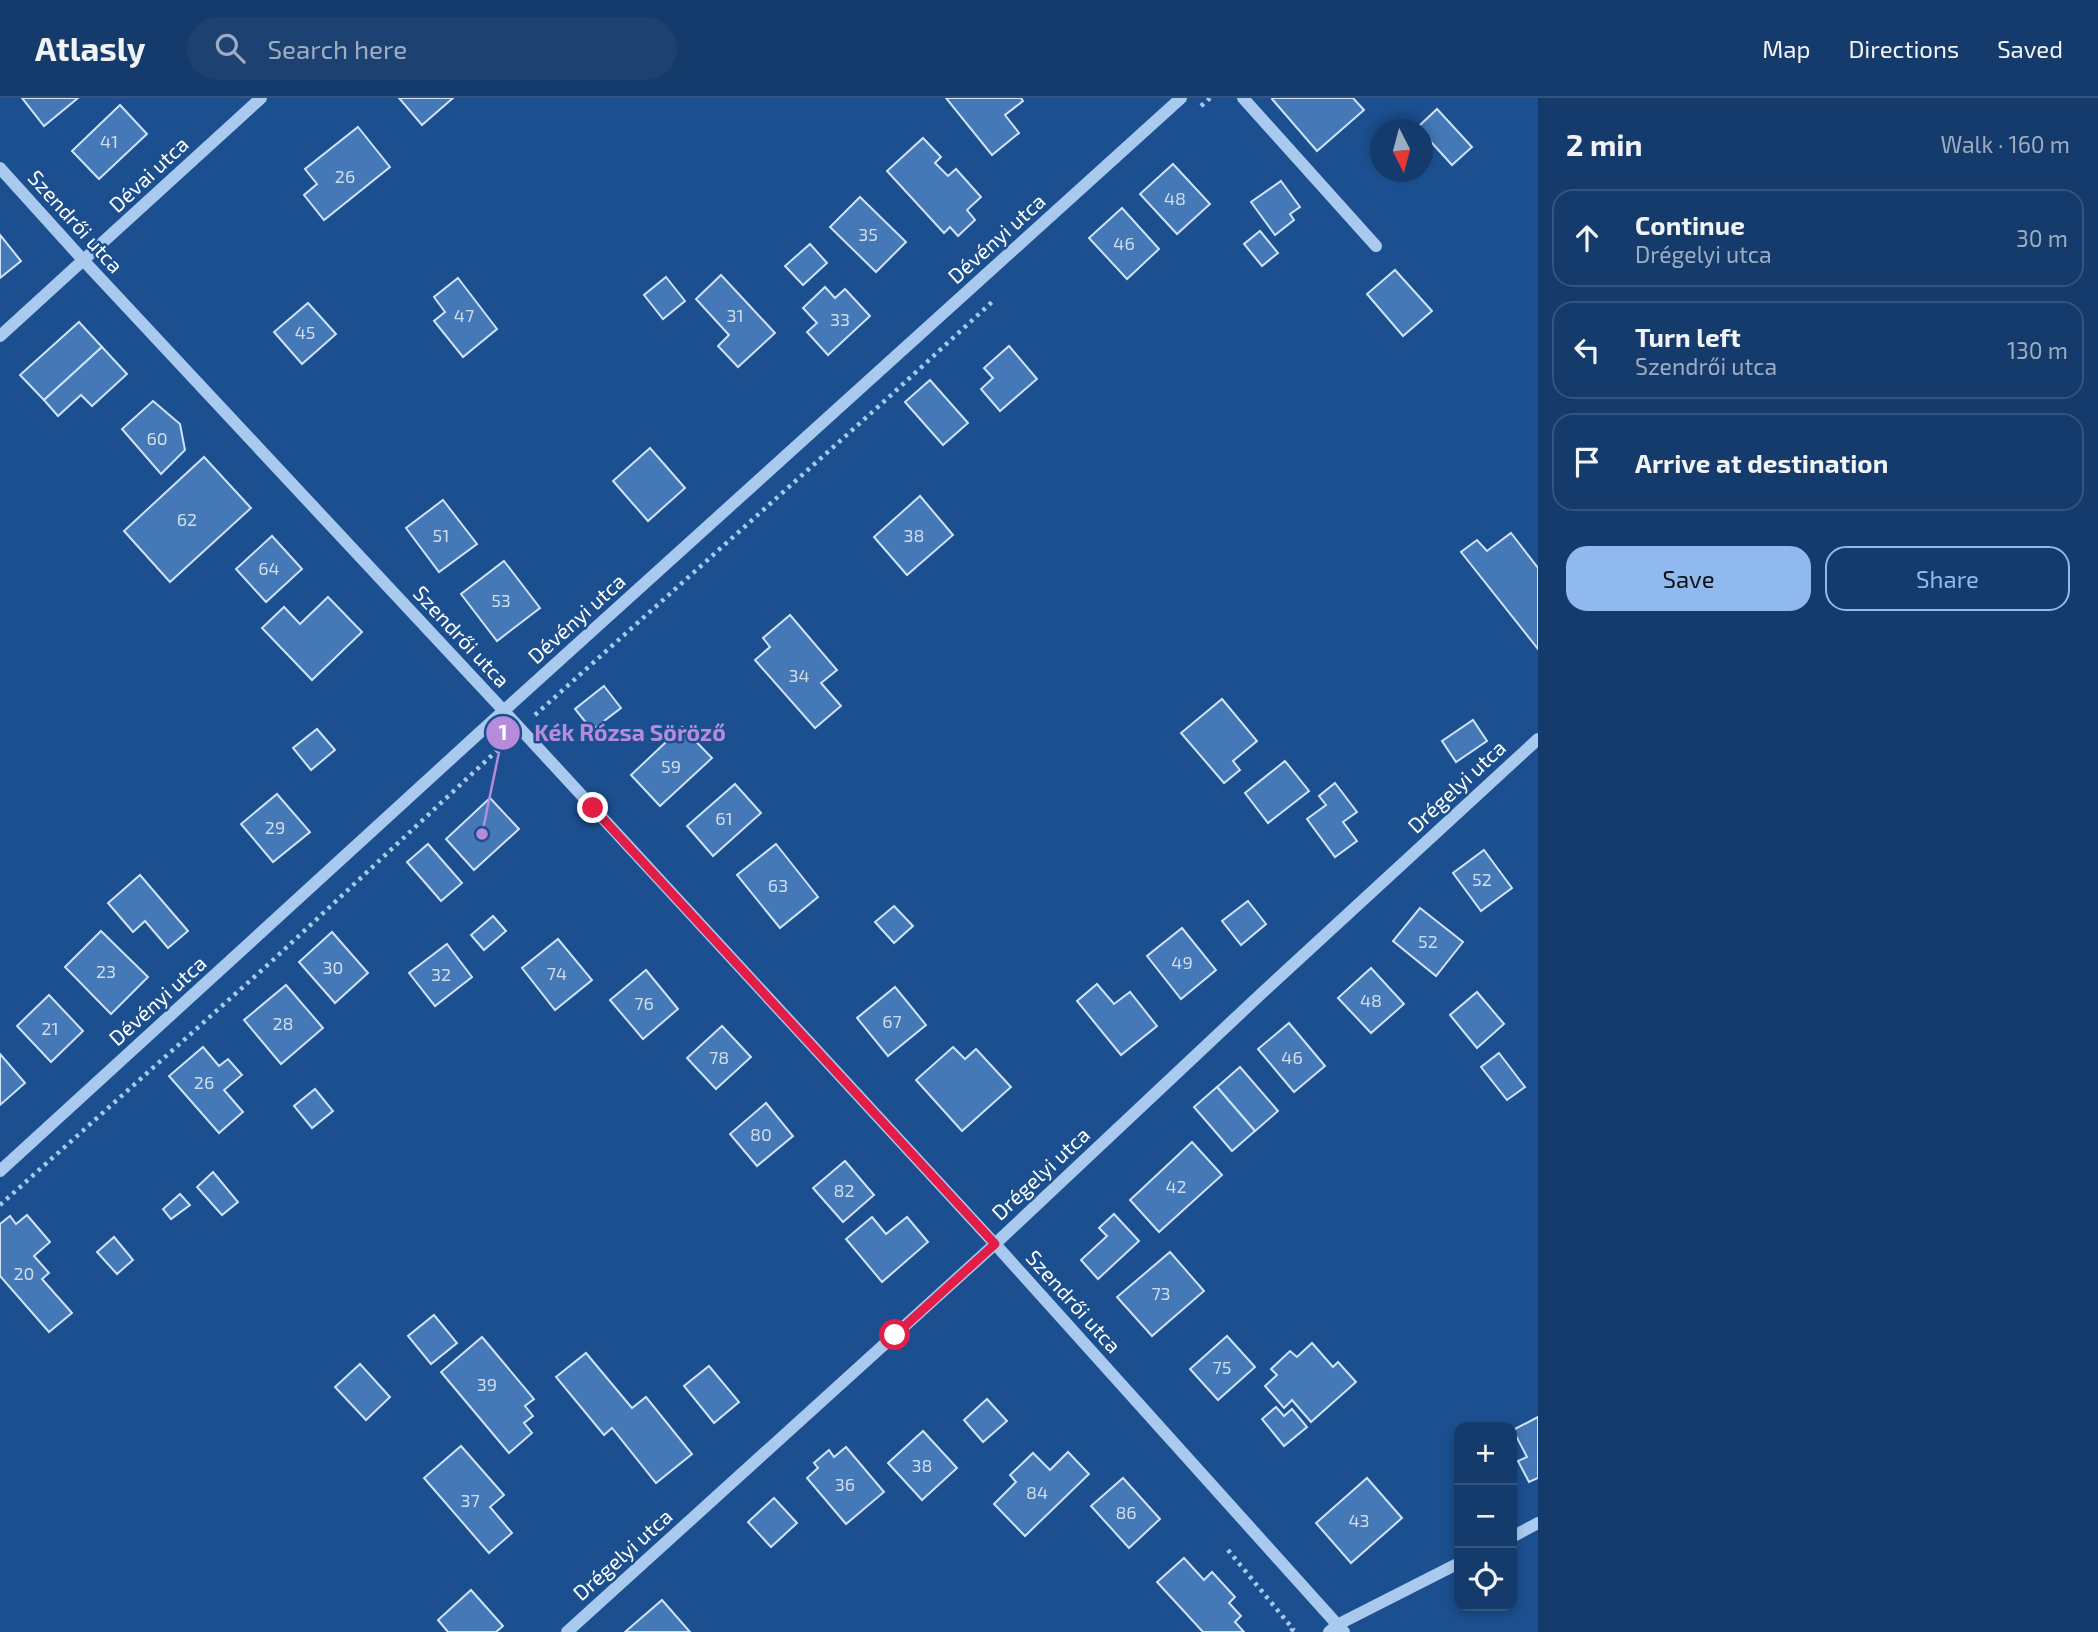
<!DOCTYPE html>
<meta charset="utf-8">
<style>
body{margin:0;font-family:"Exo 2",sans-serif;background:#1d4271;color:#f1f3f6}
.controls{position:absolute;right:21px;bottom:21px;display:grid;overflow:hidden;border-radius:14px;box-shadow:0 4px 10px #0003}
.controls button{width:63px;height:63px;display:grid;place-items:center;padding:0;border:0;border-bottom:2px solid #33557e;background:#143b6b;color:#f1f3f6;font:35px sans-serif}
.compass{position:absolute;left:1370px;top:21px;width:63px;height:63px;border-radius:50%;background:#143b6b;box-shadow:0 4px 10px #0003;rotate:174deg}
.stop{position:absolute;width:21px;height:21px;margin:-16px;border:5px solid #e11d48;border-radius:50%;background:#fff}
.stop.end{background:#e11d48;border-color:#fff;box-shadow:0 2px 7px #0008}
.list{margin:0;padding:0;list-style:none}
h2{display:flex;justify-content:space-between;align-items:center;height:91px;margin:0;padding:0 28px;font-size:30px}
h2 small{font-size:23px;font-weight:400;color:#9dadc1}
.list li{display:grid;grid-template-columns:46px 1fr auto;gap:21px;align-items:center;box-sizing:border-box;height:98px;margin:0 14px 14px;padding:0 14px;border:2px solid #33557e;border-radius:21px}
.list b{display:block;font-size:26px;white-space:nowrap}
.list p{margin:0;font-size:23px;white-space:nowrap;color:#9dadc1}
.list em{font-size:23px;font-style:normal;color:#9dadc1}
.actions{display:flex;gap:14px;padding:21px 28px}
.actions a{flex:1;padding:16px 0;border:2px solid #90b9f0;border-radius:21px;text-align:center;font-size:24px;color:#90b9f0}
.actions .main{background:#90b9f0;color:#111}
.icon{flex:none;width:38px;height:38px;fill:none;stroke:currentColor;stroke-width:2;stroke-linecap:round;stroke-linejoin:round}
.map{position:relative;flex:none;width:1538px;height:1534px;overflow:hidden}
header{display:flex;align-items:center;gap:42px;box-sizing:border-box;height:98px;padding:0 35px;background:#143b6b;border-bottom:2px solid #33557e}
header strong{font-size:33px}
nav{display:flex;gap:38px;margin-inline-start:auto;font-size:24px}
.search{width:490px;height:63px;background:#1d4271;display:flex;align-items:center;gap:18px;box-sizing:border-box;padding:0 24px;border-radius:38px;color:#9dadc1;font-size:26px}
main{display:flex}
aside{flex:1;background:#143b6b}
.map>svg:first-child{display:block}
.building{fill:#4478b7;stroke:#cfe3fa;stroke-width:2}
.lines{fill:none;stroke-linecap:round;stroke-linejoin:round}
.path{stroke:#a9c9ee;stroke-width:4.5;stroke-dasharray:3.5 5;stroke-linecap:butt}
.minor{stroke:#a9c9ee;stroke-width:12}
.route{stroke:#e11d48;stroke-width:9}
.labels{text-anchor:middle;stroke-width:5;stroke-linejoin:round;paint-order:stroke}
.number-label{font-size:18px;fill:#d0dded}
.street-label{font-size:21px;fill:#fff;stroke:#1b4f8f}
.leader{fill:none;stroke:#b68bdc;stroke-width:2.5}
.callout-dot{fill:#b68bdc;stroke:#1b4f8f;stroke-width:2.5}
.mark-label{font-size:21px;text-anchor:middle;font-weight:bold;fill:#fff}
.callout-label{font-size:23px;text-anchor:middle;font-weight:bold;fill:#b68bdc;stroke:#1b4f8f;stroke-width:5;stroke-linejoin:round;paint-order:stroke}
</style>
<header>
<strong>Atlasly</strong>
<div class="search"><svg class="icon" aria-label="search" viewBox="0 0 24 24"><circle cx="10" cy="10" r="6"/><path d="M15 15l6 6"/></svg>Search here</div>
<nav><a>Map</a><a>Directions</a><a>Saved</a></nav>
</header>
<main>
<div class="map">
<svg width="1538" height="1534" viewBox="0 0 1538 1534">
<rect width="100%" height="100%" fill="#1b4f8f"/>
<g class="building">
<polygon points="22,0 78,0 44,28"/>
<polygon points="399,0 453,0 422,27"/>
<polygon points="946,0 1021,0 1023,3 1005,17 1019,35 992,57"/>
<polygon points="1273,0 1353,0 1364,12 1317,53 1272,1"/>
<polygon points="120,7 147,36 99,81 72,53"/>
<polygon points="1437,11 1472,49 1452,67 1422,34 1422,32 1418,29"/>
<polygon points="358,29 390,69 324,122 304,97 317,86 305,71"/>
<polygon points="923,40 941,59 935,65 948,78 956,71 981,99 967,112 975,122 958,138 950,129 944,135 887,73"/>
<polygon points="1173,66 1210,106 1177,136 1140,96"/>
<polygon points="1281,83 1300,109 1290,116 1294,122 1275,137 1251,104"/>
<polygon points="860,99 906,144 876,174 830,129"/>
<polygon points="1122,110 1159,151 1127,181 1089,140"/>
<polygon points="1260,133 1278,155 1262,168 1244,146"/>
<polygon points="0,137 21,163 0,180"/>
<polygon points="810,146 827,165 803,187 785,168"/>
<polygon points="1395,172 1432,213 1403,238 1367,196"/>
<polygon points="721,177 775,235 738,269 718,248 729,237 696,201"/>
<polygon points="666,179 685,203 663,221 644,197"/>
<polygon points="458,180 497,231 463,259 434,223 445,214 434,199"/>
<polygon points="825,189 835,200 845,191 870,218 828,257 807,234 817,225 803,210"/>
<polygon points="308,205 336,236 302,266 274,234"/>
<polygon points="79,224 102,249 44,302 20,277"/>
<polygon points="1009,248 1037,281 1000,313 981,291 993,280 984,270"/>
<polygon points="102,249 127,276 92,308 81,297 58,318 44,302"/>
<polygon points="930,282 968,325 943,347 905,304"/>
<polygon points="153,303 180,326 185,352 161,376 122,331"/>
<polygon points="650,350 685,390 648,423 613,383"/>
<polygon points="204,359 251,410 170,484 124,433"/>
<polygon points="920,398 953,437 907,477 874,439"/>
<polygon points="443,402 477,446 439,474 406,430"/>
<polygon points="1511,435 1538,470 1538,551 1461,454 1477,442 1487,453"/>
<polygon points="272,438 302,471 266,504 236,471"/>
<polygon points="504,463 540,510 497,543 461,496"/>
<polygon points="328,499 362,534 312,582 262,530 284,509 300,526"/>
<polygon points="790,517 837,572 821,585 841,608 815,630 755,562 770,549 763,540"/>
<polygon points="604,588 621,610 592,632 575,611"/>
<polygon points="1222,601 1257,643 1233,663 1240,672 1224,685 1181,635"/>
<polygon points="1473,622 1487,643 1456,664 1442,643"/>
<polygon points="682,629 712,660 660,708 631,677"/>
<polygon points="317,631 335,652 311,672 293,650"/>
<polygon points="1285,663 1309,693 1268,725 1245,695"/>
<polygon points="1335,685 1357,714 1343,724 1357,743 1335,759 1307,721 1326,707 1319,698"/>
<polygon points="735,686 761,715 713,758 687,728"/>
<polygon points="277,696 310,734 273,764 241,726"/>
<polygon points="490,700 519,731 474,772 446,741"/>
<polygon points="428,746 462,785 441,803 407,764"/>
<polygon points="776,746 818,799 780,830 737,777"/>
<polygon points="1484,752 1512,790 1481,813 1453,775"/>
<polygon points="140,777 188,833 168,850 145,823 133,834 108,805"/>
<polygon points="1248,803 1266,826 1241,847 1222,823"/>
<polygon points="894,808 913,828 894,845 875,824"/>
<polygon points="1420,810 1463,844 1436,878 1393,843"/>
<polygon points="493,818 506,833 484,852 471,837"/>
<polygon points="1182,830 1216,872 1181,901 1147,858"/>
<polygon points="101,833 148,879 111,916 65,869"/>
<polygon points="332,834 368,875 335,905 299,864"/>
<polygon points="558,841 592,882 555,912 522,870"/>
<polygon points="447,846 472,879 435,908 409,875"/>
<polygon points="1371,870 1404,906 1371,935 1338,900"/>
<polygon points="646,872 678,911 643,941 610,902"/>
<polygon points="1097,886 1114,906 1130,894 1157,928 1121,957 1077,903"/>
<polygon points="286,887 323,930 281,966 244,922"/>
<polygon points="895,889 926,927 888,958 857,920"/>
<polygon points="1477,894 1504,926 1477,950 1450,917"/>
<polygon points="49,897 83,933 51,964 17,928"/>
<polygon points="1289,925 1325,968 1294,994 1258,951"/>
<polygon points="722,928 751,959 716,991 687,960"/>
<polygon points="203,949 219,968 228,961 242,977 224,992 243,1014 219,1035 169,978"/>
<polygon points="953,949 965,961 976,951 1011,989 962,1033 916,982"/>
<polygon points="1499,955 1525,989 1507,1002 1481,969"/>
<polygon points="0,956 25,985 0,1007"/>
<polygon points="1240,969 1278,1013 1255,1033 1217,989"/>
<polygon points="1217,989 1255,1033 1232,1053 1194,1009"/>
<polygon points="315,991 333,1013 312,1030 294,1008"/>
<polygon points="766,1005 793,1038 757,1068 730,1036"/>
<polygon points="1192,1044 1222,1077 1159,1134 1130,1102"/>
<polygon points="845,1063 874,1097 843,1124 813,1090"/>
<polygon points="213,1074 238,1104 222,1117 197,1089"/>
<polygon points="180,1096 190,1107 171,1121 163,1111"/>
<polygon points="1114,1116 1139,1143 1098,1181 1081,1162 1107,1138 1099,1130"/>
<polygon points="27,1117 50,1144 34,1158 49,1175 42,1181 72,1215 49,1234 0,1178 0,1126 10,1118 16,1126"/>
<polygon points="872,1119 886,1136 907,1119 928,1144 882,1184 846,1141"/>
<polygon points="114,1139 133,1162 117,1176 97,1154"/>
<polygon points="1170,1154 1204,1193 1152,1238 1117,1199"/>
<polygon points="434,1217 457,1245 431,1266 408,1238"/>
<polygon points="1227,1238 1255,1269 1218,1302 1190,1271"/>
<polygon points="482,1239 534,1301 525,1308 533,1318 524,1325 532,1335 509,1355 441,1274"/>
<polygon points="1312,1245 1333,1269 1338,1264 1356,1284 1311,1324 1292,1302 1284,1310 1265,1288 1277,1277 1271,1271 1290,1253 1297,1259"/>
<polygon points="586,1255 632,1310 646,1299 692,1356 656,1385 612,1330 604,1337 556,1279"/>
<polygon points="360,1266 390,1299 366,1322 335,1289"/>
<polygon points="709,1268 739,1304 714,1325 684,1288"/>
<polygon points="987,1301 1007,1323 983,1344 964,1322"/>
<polygon points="1276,1309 1284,1318 1292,1311 1307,1329 1284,1348 1262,1321"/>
<polygon points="1538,1319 1538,1380 1529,1384 1518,1363 1527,1359 1513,1332"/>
<polygon points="923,1333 957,1370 922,1402 888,1365"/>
<polygon points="461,1348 504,1397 490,1409 512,1435 489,1455 424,1380"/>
<polygon points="846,1349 884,1394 846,1426 807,1380 818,1370 814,1365 829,1352 834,1359"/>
<polygon points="1068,1354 1089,1376 1025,1438 994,1406 1016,1384 1010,1377 1033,1355 1050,1372"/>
<polygon points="1123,1380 1160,1421 1129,1450 1091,1408"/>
<polygon points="1367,1380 1402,1420 1351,1465 1316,1425"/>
<polygon points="774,1400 797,1425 771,1449 748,1424"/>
<polygon points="1184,1460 1204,1482 1212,1474 1235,1499 1229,1505 1241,1518 1235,1524 1244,1534 1203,1534 1157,1484"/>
<polygon points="471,1492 503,1528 496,1534 448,1534 438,1522"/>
<polygon points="662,1502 690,1534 625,1534"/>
</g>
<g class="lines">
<g class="path">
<polyline points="1201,8 1210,0"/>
<polyline points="535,617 889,299 993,203"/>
<polyline points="0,1107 272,863 505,645"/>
<polyline points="1228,1452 1293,1531 1290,1534"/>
</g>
<g class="minor">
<polyline points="1243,0 1376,148"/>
<polyline points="0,70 84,163 504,613 995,1146 1344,1534"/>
<polyline points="0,238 261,0"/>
<polyline points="0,1073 477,637 1181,0"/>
<polyline points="1512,1439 1538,1425"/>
<polyline points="567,1534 995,1146 1262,895 1538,641"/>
<polyline points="1329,1534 1337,1527 1459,1465"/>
</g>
</g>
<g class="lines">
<polyline class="route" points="593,710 995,1146 895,1237"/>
</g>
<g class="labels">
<g class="number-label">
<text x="109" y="50">41</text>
<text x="345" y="85">26</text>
<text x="1175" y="107">48</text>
<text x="868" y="143">35</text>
<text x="1124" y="152">46</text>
<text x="464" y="224">47</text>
<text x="735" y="224">31</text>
<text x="840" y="228">33</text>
<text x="305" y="241">45</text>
<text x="157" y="347">60</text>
<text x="187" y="428">62</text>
<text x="441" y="444">51</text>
<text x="914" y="444">38</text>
<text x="269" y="477">64</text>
<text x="501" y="509">53</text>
<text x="799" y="584">34</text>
<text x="671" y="675">59</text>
<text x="724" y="727">61</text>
<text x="275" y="736">29</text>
<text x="1482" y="788">52</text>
<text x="778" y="794">63</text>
<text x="1428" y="850">52</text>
<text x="1182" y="871">49</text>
<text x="333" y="876">30</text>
<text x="106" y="880">23</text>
<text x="557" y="882">74</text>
<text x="441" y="883">32</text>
<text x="1371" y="909">48</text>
<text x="644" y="912">76</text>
<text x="892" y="930">67</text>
<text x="283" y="932">28</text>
<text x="50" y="937">21</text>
<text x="719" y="966">78</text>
<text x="1292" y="966">46</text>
<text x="204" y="991">26</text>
<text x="761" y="1043">80</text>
<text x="1176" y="1095">42</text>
<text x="844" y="1099">82</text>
<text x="24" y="1182">20</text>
<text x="1161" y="1202">73</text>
<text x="1222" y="1276">75</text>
<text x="487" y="1293">39</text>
<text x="922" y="1374">38</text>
<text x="845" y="1393">36</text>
<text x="1037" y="1401">84</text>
<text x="470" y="1409">37</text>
<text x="1126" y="1421">86</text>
<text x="1359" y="1429">43</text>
</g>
<g class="street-label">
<text transform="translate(149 77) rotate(-43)" y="7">Dévai utca</text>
<text transform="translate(75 124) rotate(48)" y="7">Szendrői utca</text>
<text transform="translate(997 141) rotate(-42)" y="7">Dévényi utca</text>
<text transform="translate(577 521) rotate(-42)" y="7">Dévényi utca</text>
<text transform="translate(461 539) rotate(47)" y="7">Szendrői utca</text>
<text transform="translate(1457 689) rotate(-43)" y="7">Drégelyi utca</text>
<text transform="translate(158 903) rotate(-42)" y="7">Dévényi utca</text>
<text transform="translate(1041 1076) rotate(-43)" y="7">Drégelyi utca</text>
<text transform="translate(1073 1204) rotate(48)" y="7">Szendrői utca</text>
<text transform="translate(623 1457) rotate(-42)" y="7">Drégelyi utca</text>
</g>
</g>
<path class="leader" d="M482 736L503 635"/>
<g class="callout-dot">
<circle cx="482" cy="736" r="7"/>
<circle cx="503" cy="635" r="18"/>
</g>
<g class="mark-label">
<text x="503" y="642">1</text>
</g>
<g class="callout-label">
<text x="630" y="643">Kék Rózsa Söröző</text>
</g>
</svg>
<div class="controls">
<button>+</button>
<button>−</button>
<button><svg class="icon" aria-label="locate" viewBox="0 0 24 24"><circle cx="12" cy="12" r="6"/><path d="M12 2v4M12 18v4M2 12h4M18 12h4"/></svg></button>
</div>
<svg class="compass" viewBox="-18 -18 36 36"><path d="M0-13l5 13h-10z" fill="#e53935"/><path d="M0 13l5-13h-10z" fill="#9dadc1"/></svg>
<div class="stop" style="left:895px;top:1237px"></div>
<div class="stop end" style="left:593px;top:710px"></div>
</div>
<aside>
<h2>2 min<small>Walk · 160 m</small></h2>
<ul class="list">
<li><svg class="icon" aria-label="ahead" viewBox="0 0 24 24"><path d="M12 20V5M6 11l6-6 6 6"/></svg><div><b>Continue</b><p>Drégelyi utca</p></div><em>30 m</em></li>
<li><svg class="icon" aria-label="left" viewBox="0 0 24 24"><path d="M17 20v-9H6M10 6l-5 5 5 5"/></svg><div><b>Turn left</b><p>Szendrői utca</p></div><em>130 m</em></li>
<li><svg class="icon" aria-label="arrive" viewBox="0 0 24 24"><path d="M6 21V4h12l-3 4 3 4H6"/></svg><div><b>Arrive at destination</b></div></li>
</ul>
<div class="actions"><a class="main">Save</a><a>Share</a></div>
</aside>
</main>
